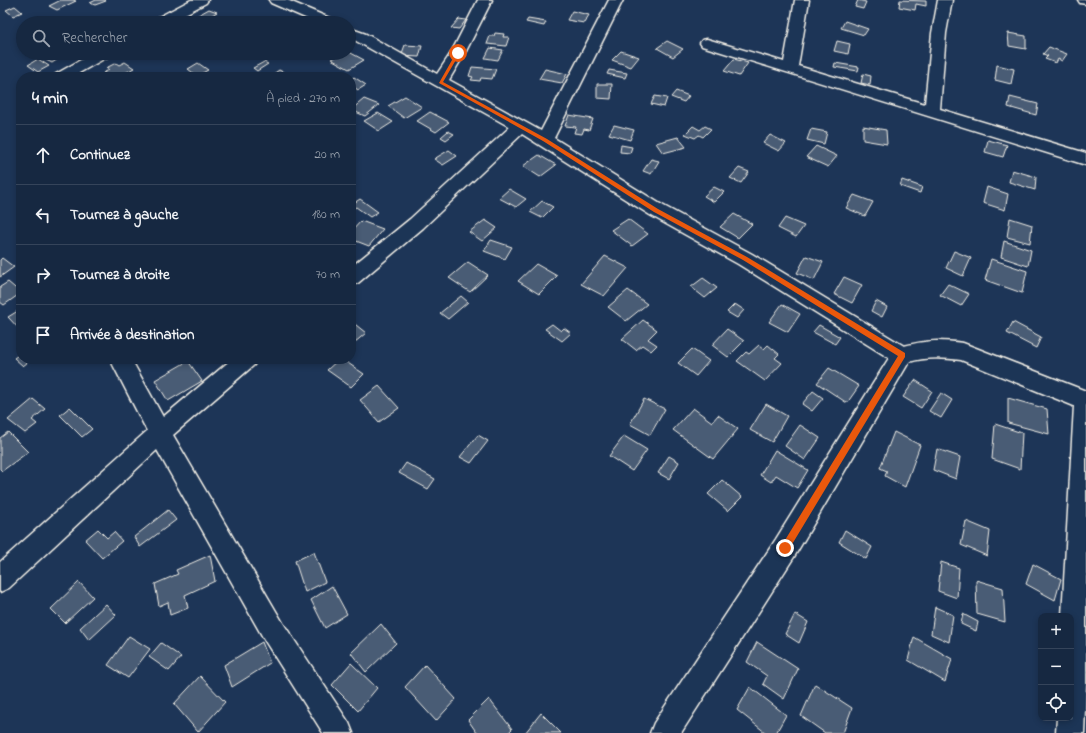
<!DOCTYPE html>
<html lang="fr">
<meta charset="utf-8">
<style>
body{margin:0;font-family:"Indie Flower",sans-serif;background:#23344c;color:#f1f3f6}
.controls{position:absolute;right:12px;bottom:12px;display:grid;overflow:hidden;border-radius:8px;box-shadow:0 2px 6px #0003}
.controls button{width:36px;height:36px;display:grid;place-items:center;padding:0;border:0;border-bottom:1px solid #35445a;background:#162841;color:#f1f3f6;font:20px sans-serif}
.stop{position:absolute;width:12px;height:12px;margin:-9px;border:3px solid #ea580c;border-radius:50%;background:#fff}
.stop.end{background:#ea580c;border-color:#fff;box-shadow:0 1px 4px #0008}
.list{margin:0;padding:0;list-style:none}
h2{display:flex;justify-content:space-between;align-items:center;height:52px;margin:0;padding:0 16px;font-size:17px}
h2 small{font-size:13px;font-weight:400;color:#9ea6b1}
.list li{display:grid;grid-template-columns:26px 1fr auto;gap:12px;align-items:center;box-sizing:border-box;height:60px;padding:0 16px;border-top:1px solid #35445a}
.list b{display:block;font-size:15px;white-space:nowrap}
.list em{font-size:13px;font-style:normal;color:#9ea6b1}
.icon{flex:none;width:22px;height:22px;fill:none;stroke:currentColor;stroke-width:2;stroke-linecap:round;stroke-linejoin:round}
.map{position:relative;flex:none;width:1086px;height:733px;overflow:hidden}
.search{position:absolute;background:#162841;box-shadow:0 2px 6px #0003;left:16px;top:16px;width:340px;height:44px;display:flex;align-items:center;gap:10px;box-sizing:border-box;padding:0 14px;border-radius:22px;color:#9ea6b1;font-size:15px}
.panel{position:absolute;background:#162841;box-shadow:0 2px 6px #0003;left:16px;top:72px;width:340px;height:292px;border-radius:16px}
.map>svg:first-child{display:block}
.building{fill:#485b74;stroke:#f4f1e8}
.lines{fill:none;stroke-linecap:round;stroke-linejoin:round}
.minor-casing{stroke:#f4f1e8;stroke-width:3}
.minor{fill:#1d3557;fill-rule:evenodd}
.route{fill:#ea580c}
</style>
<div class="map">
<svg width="1086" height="733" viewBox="0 0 1086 733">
<rect width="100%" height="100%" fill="#1d3557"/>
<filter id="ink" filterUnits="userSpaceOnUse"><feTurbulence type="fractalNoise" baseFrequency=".025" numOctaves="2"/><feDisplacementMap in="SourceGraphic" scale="8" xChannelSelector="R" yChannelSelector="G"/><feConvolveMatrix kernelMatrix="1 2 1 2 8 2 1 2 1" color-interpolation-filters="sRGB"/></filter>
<g filter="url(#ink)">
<g class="building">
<polygon points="61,0 73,0 76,1 57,10 49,6"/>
<polygon points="96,0 105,0 106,1 95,5 90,3"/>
<polygon points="858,0 866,2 863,9 855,7"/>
<polygon points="900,0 926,1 926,6 916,4 915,10 899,7"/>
<polygon points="15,6 22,12 13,16 6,10"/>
<polygon points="209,9 217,12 201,22 193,18"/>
<polygon points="572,11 589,15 584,23 567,20"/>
<polygon points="260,19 270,23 253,22"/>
<polygon points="459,19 466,20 459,29 451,28"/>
<polygon points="528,19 546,22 544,26 526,22"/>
<polygon points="845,21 868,29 864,35 841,28"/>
<polygon points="495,33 504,34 503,37 509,37 506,46 487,44 490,36 494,36"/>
<polygon points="1008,33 1026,36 1026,49 1009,46"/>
<polygon points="667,41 683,49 673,57 657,48"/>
<polygon points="837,41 850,44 848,54 834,51"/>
<polygon points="405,45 422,46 419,57 401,56"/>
<polygon points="1049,47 1067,54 1062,61 1058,59 1056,63 1045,59 1048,56 1043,54"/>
<polygon points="490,48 503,50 498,60 485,58"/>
<polygon points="621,51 639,57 631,67 612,60"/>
<polygon points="349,52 364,60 349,69 331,59 342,53"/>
<polygon points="55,55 61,57 52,63 46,60"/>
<polygon points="38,59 49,66 38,72 28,65"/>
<polygon points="734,59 748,63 739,76 724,71"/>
<polygon points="125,62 134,68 118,77 108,77 103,73 109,70 106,68 116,63 119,65"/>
<polygon points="264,62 268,64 257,71 253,68"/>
<polygon points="198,63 208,70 197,76 188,69"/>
<polygon points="835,63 859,67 858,71 834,67"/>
<polygon points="997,65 1014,69 1011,84 995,80"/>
<polygon points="472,67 496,69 492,79 481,78 480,81 471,80 473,77 469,76"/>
<polygon points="545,69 567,74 562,83 539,79"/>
<polygon points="279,70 285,73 279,77 269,77"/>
<polygon points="609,70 627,73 625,78 607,74"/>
<polygon points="863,74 871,76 870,85 861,83"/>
<polygon points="354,77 366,85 358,90 351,85 351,79"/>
<polygon points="597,84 612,84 611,99 597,98"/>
<polygon points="676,91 689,96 684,102 671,97"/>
<polygon points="405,96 422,107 404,118 388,106"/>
<polygon points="655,96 667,98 664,107 651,104"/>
<polygon points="1010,97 1038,104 1036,115 1008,107"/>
<polygon points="364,99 379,105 365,116 351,110"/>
<polygon points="430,112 449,122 436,132 417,121"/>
<polygon points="378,113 393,122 379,131 364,121"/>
<polygon points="569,115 593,119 589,130 584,129 582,134 574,133 576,127 565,126"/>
<polygon points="614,125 634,130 630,140 609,134"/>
<polygon points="693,126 700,130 705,126 711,129 703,137 699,135 695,138 685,134"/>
<polygon points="863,126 886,130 887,144 863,140"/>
<polygon points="811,129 827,132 824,144 807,140"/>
<polygon points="448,131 454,134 446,140 441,137"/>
<polygon points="770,135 786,143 779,151 763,143"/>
<polygon points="678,137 686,147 663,153 656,143"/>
<polygon points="988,140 1007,145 1003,157 985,152"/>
<polygon points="621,145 632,147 630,153 620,152"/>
<polygon points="816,146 837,156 828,167 806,157"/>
<polygon points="449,150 457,156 443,165 434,159"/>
<polygon points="539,155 556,165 540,177 523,166"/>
<polygon points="651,159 659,161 651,174 643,171"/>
<polygon points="739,168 749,172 741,183 730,178"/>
<polygon points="1012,170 1036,177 1035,190 1009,182"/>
<polygon points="902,180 922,187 920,193 900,186"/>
<polygon points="714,187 724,192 714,202 704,196"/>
<polygon points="987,187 1008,194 1005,210 983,203"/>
<polygon points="509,189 526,199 516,207 499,198"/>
<polygon points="854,195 873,202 865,216 846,208"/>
<polygon points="360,199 378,212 370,217 356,207 351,210 351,205"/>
<polygon points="542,201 553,207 542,218 530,212"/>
<polygon points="734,214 752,224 738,238 720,227"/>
<polygon points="785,218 804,226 796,237 778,228"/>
<polygon points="1010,218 1032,225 1030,243 1007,237"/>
<polygon points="628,219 648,234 632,246 611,230"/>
<polygon points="485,220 497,228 482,241 469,232"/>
<polygon points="361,221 383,229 369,246 351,239 351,232"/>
<polygon points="491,240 512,247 505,259 484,251"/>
<polygon points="1004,241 1031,250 1028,266 1001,257"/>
<polygon points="954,251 971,258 963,276 946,268"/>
<polygon points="605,256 628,268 604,296 581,284"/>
<polygon points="806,256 823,262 814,280 797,273"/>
<polygon points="2,258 14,267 0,277 0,260"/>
<polygon points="991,259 1027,271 1022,293 985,280"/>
<polygon points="468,262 488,275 470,292 449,278"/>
<polygon points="536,264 557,276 539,294 518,281"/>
<polygon points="844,277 862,285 852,303 834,294"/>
<polygon points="703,278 717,288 705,298 691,287"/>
<polygon points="8,282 21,293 4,305 0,302 0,287"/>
<polygon points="948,284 969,294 961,306 940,295"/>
<polygon points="628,290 647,304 626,321 608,307"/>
<polygon points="461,296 468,302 448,319 440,313"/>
<polygon points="876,301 887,307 882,317 871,311"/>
<polygon points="735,304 744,310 737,318 727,312"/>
<polygon points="782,304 800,314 788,332 769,322"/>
<polygon points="21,309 21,331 8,317"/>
<polygon points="643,320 657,330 648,339 657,345 651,351 642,345 636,350 622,339"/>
<polygon points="351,321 366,333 354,343 351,341"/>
<polygon points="1013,322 1041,337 1036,348 1007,333"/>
<polygon points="552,324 561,331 564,328 571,333 562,341 545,329"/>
<polygon points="819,325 840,337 835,344 813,332"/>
<polygon points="727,329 744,341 728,357 712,345"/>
<polygon points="759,345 764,349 768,345 779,354 775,358 782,363 765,381 737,361 746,352 749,354"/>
<polygon points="692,349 709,361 696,376 678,363"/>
<polygon points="21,353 21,359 32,359 23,366 14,358"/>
<polygon points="339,359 342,359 364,374 351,387 327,370"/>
<polygon points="188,361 202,381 168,401 155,380"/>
<polygon points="829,368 859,386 847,403 817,383"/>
<polygon points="915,380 932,391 921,408 903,397"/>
<polygon points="379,386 399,408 379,422 360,400"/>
<polygon points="813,391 823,398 812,411 802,404"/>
<polygon points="941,393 952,400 941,418 929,411"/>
<polygon points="1008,398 1047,409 1049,434 1008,423"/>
<polygon points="33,399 45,409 32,420 37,424 25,433 8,420"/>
<polygon points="644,399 665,409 650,435 630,424"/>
<polygon points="766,404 787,416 772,442 750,430"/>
<polygon points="70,407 92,429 82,437 60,415"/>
<polygon points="693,408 712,422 718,415 738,429 713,459 673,430"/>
<polygon points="995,424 1022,433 1020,469 992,459"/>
<polygon points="800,425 820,438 805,460 785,446"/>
<polygon points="8,432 28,452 2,471 0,469 0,438"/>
<polygon points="894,432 920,445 905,487 885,476 887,471 880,468"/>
<polygon points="478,435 488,441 471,463 460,457"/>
<polygon points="624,436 647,450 632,471 609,456"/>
<polygon points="937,449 960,457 956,479 933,470"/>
<polygon points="775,450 808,470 797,488 776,475 771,482 760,475"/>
<polygon points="669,456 679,462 669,479 658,473"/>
<polygon points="406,463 435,479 428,489 399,473"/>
<polygon points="722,480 742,497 728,511 708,494"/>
<polygon points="168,510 176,520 140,547 134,537"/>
<polygon points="966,521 990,531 987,556 961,545"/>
<polygon points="98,529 107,538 114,532 122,541 102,558 85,540"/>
<polygon points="845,530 872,547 866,559 839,542"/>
<polygon points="314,552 325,582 305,592 295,561"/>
<polygon points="210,555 215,581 185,595 188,608 170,615 168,602 159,606 155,584 178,574 176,570"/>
<polygon points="941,562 959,568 957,598 938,591"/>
<polygon points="1033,564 1061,579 1055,600 1026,584"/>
<polygon points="976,580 1003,588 1005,622 977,614"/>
<polygon points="79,582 93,597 65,623 51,609"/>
<polygon points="332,586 347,614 325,628 311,600"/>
<polygon points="106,604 116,615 89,640 80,628"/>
<polygon points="935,607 953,615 949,642 931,634"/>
<polygon points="795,614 808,622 799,643 785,634"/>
<polygon points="963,614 978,622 976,631 961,624"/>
<polygon points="381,624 396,643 366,672 351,653"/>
<polygon points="129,636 150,649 128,678 108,665"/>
<polygon points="914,637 952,659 945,682 908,660"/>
<polygon points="262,642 270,663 232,687 224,665"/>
<polygon points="757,642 798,669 784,699 763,684 767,676 747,662"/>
<polygon points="161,643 181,657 169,671 149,657"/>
<polygon points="351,663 377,688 358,711 332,685"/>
<polygon points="425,665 456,699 436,721 405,687"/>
<polygon points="200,676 225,702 198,732 174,704"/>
<polygon points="815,684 852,708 843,733 825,733 801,716"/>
<polygon points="750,687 786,715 776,733 766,733 737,710"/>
<polygon points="489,699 512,729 508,733 477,733 468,720"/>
<polygon points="541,713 561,733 525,733"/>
</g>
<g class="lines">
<g class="minor-casing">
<g id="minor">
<polygon points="191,0 208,0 206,3 168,23 151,23 153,20"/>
<polygon points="269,0 287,0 334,20 336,23 317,23 271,3"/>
<path d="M478,0H492L465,53L449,80L541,131L609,0H623L554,138L662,205L752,254L904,346C927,340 940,340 963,343L1086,391V683L1084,733H1056L1057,718H1071V616H1062L1074,406L961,360C943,358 927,357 909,362L794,557L681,733H650L654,723L776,539L889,358L738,264L650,215L522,134L423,228L358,283L351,285V267L410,219L510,127L349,37V28L366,34L437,74L451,53Z"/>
<polygon points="795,0 809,0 798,66 925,104 932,33 938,0 952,0 946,33 940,109 1086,153 1086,165 702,46 700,43 702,40 707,39 784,62"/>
<polygon points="1078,0 1086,0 1086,4 1080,3"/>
<polygon points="93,53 111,53 109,56 72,77 53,77 56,74"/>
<polygon points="110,359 131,359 163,417 232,359 257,359 254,365 173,435 283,623 349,723 353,733 323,733 265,641 157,450 9,588 0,592 0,562 147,431"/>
</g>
</g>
<use href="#minor" class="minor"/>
</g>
</g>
<polygon class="route" points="458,52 460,53 443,82 547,139 658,209 747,257 905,353 905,357 788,551 782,551 782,545 898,356 743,260 654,212 543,141 439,83 456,53"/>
</svg>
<div class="controls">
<button>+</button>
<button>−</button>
<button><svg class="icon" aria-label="locate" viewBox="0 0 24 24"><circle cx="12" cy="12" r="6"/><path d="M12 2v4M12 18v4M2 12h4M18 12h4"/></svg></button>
</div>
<div class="stop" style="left:458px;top:53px"></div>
<div class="stop end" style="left:785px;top:548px"></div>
<div class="search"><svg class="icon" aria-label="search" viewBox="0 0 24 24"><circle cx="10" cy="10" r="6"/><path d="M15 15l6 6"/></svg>Rechercher</div>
<section class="panel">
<h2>4 min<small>À pied · 270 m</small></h2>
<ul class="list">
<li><svg class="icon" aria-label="ahead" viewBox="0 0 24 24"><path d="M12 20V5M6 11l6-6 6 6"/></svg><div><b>Continuez</b></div><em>20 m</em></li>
<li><svg class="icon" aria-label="left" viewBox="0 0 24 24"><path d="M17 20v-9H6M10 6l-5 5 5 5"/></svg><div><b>Tournez à gauche</b></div><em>180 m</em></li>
<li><svg class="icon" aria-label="right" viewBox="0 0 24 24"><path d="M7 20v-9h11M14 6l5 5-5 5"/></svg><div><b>Tournez à droite</b></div><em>70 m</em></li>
<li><svg class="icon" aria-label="arrive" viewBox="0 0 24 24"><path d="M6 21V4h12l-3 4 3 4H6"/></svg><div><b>Arrivée à destination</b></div></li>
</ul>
</section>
</div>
